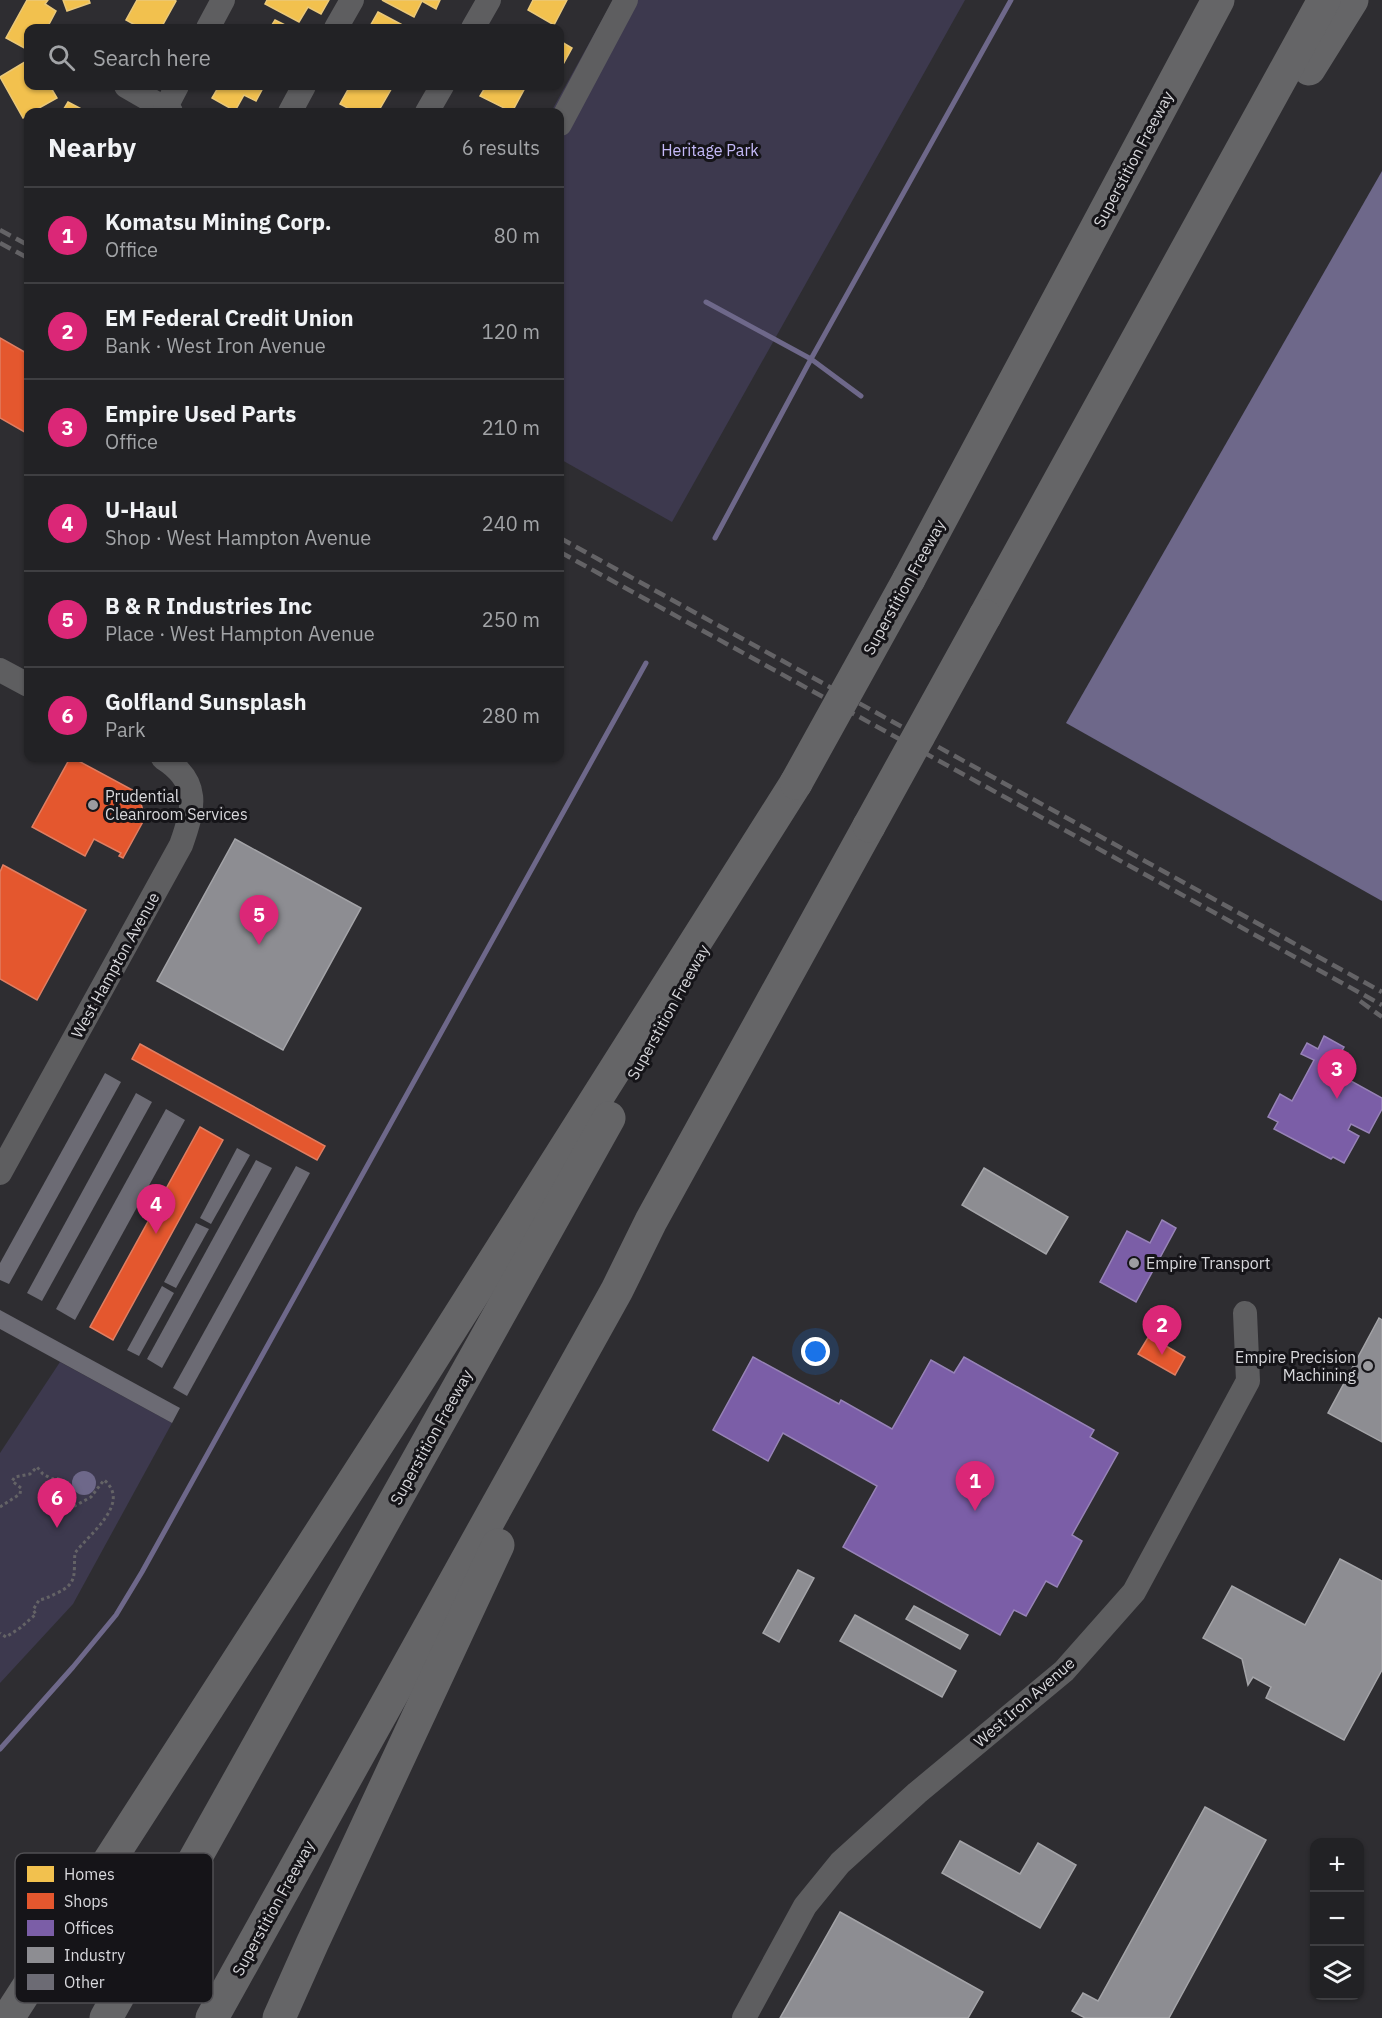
<!DOCTYPE html>
<meta charset="utf-8">
<style>
body{margin:0;font-family:"IBM Plex Sans",sans-serif;background:#2a2a2d;color:#f1f3f6}
.controls{position:absolute;right:18px;bottom:18px;display:grid;overflow:hidden;border-radius:12px;box-shadow:0 2px 4px #0004}
.controls button{width:54px;height:54px;display:grid;place-items:center;padding:0;border:0;border-bottom:2px solid #3f3f42;background:#222225;color:#f1f3f6;font:30px sans-serif}
.you{position:absolute;left:816px;top:1352px;width:21px;height:21px;margin:-15px;border:4px solid #fff;border-radius:50%;background:#1a73e8;box-shadow:0 0 0 9px #1a73e833}
.badge{display:grid;place-items:center;width:39px;height:39px;border-radius:50%;background:#db2777;color:#fff;font-size:20px;font-weight:700}
.pin{position:absolute;translate:-50% -50px;filter:drop-shadow(0 2px 3px #0008)}
.pin::after{content:'';position:absolute;top:32px;width:21px;height:18px;background:inherit;clip-path:polygon(0 0,100% 0,50% 100%)}
.list{margin:0;padding:0;list-style:none}
h2{display:flex;justify-content:space-between;align-items:center;height:78px;margin:0;padding:0 24px;font-size:26px}
h2 small{font-size:20px;font-weight:400;color:#a2a4a7}
.list li{display:grid;grid-template-columns:39px 1fr auto;gap:18px;align-items:center;box-sizing:border-box;height:96px;padding:0 24px;border-top:2px solid #3f3f42}
.list b{display:block;font-size:22px;white-space:nowrap}
.list p{margin:0;font-size:20px;white-space:nowrap;color:#a2a4a7}
.list em{font-size:20px;font-style:normal;color:#a2a4a7}
.icon{flex:none;width:33px;height:33px;fill:none;stroke:currentColor;stroke-width:2;stroke-linecap:round;stroke-linejoin:round}
.map{position:relative;flex:none;width:1382px;height:2018px;overflow:hidden}
.search{position:absolute;background:#222225;box-shadow:0 2px 4px #0004;left:24px;top:24px;width:540px;height:66px;display:flex;align-items:center;gap:15px;box-sizing:border-box;padding:0 21px;border-radius:12px;color:#a2a4a7;font-size:22px}
.panel{position:absolute;background:#222225;box-shadow:0 2px 4px #0004;left:24px;top:108px;width:540px;height:654px;border-radius:12px}
.map>svg:first-child{display:block}
.green{fill:#3d394e}
.water{fill:#6e688a}
.homes{fill:#f2c14e;stroke:#eac879;stroke-width:1.5}
.shops{fill:#e4572e;stroke:#e07e62;stroke-width:1.5}
.offices{fill:#7b5ea7;stroke:#9783b7;stroke-width:1.5}
.industry{fill:#8d8d92;stroke:#a4a4a8;stroke-width:1.5}
.lines{fill:none;stroke-linecap:round;stroke-linejoin:round}
.stream{stroke:#6e688a;stroke-width:5}
.building{fill:#6c6b74}
.path{stroke:#646366;stroke-width:3;stroke-dasharray:3 3;stroke-linecap:butt}
.minor{stroke:#5e5e60;stroke-width:24}
.highway{stroke:#656567;stroke-width:33}
.rail{stroke:#646366;stroke-width:4.5;stroke-dasharray:12 6;stroke-linecap:butt}
.highway-bridge{stroke:#656567;stroke-width:33}
.poi-dot{fill:#9c9ca0;stroke:#151418;stroke-width:2}
.labels{text-anchor:middle;stroke-width:6;stroke-linejoin:round;paint-order:stroke}
.park-label{font-size:16px;fill:#c5baf9;stroke:#151418}
.street-label{font-size:16px;fill:#d8d8dc;stroke:#151418}
.poi-label{font-size:16px;fill:#d8d8dc;stroke:#151418;text-anchor:start}
.key{fill:#151418;stroke:#504f53;stroke-width:1.5}
.key-label{font-size:16px;fill:#d8d8dc}
</style>
<div class="map">
<svg width="1382" height="2018" viewBox="0 0 1382 2018">
<rect width="100%" height="100%" fill="#2e2d31"/>
<g class="green">
<polygon points="613,0 965,0 672,522 560,459 560,112 551,112"/>
<polygon points="60,1362 172,1423 73,1604 0,1683 0,1453"/>
</g>
<g class="water">
<polygon points="1382,171 1382,901 1066,723"/>
<circle cx="84" cy="1483" r="12"/>
</g>
<g class="homes">
<polygon points="27,0 48,0 45,4 56,11 47,28 28,28 28,50 6,38"/>
<polygon points="63,0 89,0 90,3 67,11"/>
<polygon points="137,0 174,0 176,1 161,28 135,28 137,26 126,20"/>
<polygon points="267,0 329,0 321,14 308,7 299,22 265,4"/>
<polygon points="382,0 440,0 436,9 422,1 414,17"/>
<polygon points="533,0 567,0 554,25 528,10"/>
<polygon points="378,12 408,28 369,28"/>
<polygon points="275,20 291,28 270,28"/>
<polygon points="560,41 572,48 560,70"/>
<polygon points="28,60 28,86 50,86 57,98 32,112 28,112 28,115 23,118 0,77"/>
<polygon points="219,86 264,86 256,101 244,95 235,111 212,98"/>
<polygon points="350,86 393,86 378,112 355,112 340,104"/>
<polygon points="486,86 526,86 512,112 480,96"/>
<polygon points="68,102 87,112 62,112"/>
</g>
<g class="shops">
<polygon points="0,338 28,354 28,434 0,418"/>
<polygon points="70,758 73,758 138,793 145,818 123,858 119,856 121,853 94,839 85,856 32,827"/>
<polygon points="3,865 86,910 37,1000 0,979 0,872"/>
<polygon points="140,1044 325,1146 317,1160 132,1059"/>
<polygon points="200,1127 223,1140 113,1340 90,1327"/>
<polygon points="1149,1336 1185,1357 1175,1375 1138,1354"/>
</g>
<g class="offices">
<polygon points="1324,1036 1344,1047 1331,1070 1382,1098 1382,1109 1369,1133 1351,1124 1348,1130 1359,1136 1344,1163 1333,1157 1331,1159 1274,1129 1278,1122 1268,1117 1280,1094 1292,1101 1314,1060 1301,1054 1307,1043 1318,1049"/>
<polygon points="1162,1220 1176,1228 1136,1302 1100,1282 1127,1231 1150,1243"/>
<polygon points="753,1357 839,1404 841,1400 892,1429 931,1360 954,1373 964,1357 1094,1430 1090,1437 1118,1453 1072,1535 1082,1541 1057,1587 1046,1581 1026,1616 1014,1610 1000,1635 843,1547 877,1486 783,1433 768,1461 713,1430"/>
</g>
<g class="industry">
<polygon points="235,839 361,908 283,1050 157,981"/>
<polygon points="984,1168 1068,1217 1046,1254 962,1205"/>
<polygon points="1379,1318 1382,1320 1382,1442 1328,1413"/>
<polygon points="1340,1559 1382,1581 1382,1670 1344,1740 1266,1698 1271,1687 1253,1677 1248,1685 1242,1659 1203,1638 1232,1586 1305,1625"/>
<polygon points="798,1570 814,1578 779,1642 763,1633"/>
<polygon points="914,1606 968,1635 960,1649 906,1619"/>
<polygon points="855,1615 956,1671 942,1697 840,1641"/>
<polygon points="1205,1807 1266,1840 1169,2018 1085,2018 1072,2011 1083,1993 1098,2001"/>
<polygon points="960,1841 1020,1874 1038,1843 1076,1865 1040,1928 942,1873"/>
<polygon points="840,1912 983,1992 968,2018 780,2018"/>
</g>
<g class="lines">
<g class="stream">
<polyline points="706,302 811,359 861,396"/>
<polyline points="715,538 811,359 1011,0"/>
<polyline points="0,1749 73,1667 116,1615 142,1572 646,663"/>
</g>
</g>
<g class="building">
<polygon points="105,1073 121,1082 9,1284 0,1280 0,1263"/>
<polygon points="136,1093 152,1102 42,1301 27,1293"/>
<polygon points="166,1109 185,1120 75,1320 56,1309"/>
<polygon points="237,1148 250,1155 211,1224 200,1218"/>
<polygon points="256,1160 272,1168 162,1368 147,1359"/>
<polygon points="296,1166 310,1173 187,1396 173,1388"/>
<polygon points="196,1223 209,1229 176,1288 164,1282"/>
<polygon points="162,1286 174,1293 139,1356 127,1350"/>
<polygon points="0,1310 180,1408 172,1423 0,1329"/>
</g>
<g class="lines">
<path class="path" d="M0,1507L20,1494L21,1488L12,1481L15,1477L30,1474L37,1467L43,1474L52,1479L56,1478L64,1481L63,1502L71,1508L91,1497L104,1480C132,1503 89,1534 75,1553C73,1573 79,1583 57,1593C51,1596 45,1599 39,1600L33,1610L36,1614L20,1628L6,1637L0,1633"/>
<g class="minor">
<polyline points="208,28 223,0"/>
<polyline points="336,28 352,0"/>
<polyline points="473,28 489,0"/>
<polyline points="126,86 171,112"/>
<polyline points="165,109 177,86"/>
<polyline points="290,112 304,86"/>
<polyline points="427,112 442,86"/>
<polyline points="560,124 626,0"/>
<polyline points="0,670 28,685"/>
<path d="M0,1173L181,845C194,808 201,782 163,758"/>
<polyline points="744,2018 805,1906 840,1863 917,1793 1064,1671 1134,1592 1248,1381 1245,1313"/>
</g>
<g class="highway">
<polyline points="1309,69 1352,0"/>
<polyline points="909,579 1218,0"/>
<polyline points="985,616 1324,0"/>
<polyline points="8,2018 413,1389 796,783"/>
<polyline points="106,2018 609,1118"/>
<polyline points="212,2018 617,1290 651,1221 869,826"/>
<polyline points="279,2018 312,1944 498,1545"/>
</g>
<g class="rail">
<polyline points="0,230 28,245"/>
<polyline points="0,243 28,258"/>
<polyline points="560,538 1382,992"/>
<polyline points="560,552 1382,1005"/>
<polyline points="1360,1001 1382,1017"/>
</g>
<g class="highway-bridge">
<polyline points="796,783 909,579"/>
<polyline points="869,826 985,616"/>
</g>
</g>
<g class="poi-dot">
<circle cx="93" cy="805" r="6"/>
<circle cx="1134" cy="1263" r="6"/>
<circle cx="1368" cy="1366" r="6"/>
</g>
<g class="labels">
<g class="park-label">
<text x="710" y="156">Heritage Park</text>
</g>
<g class="street-label">
<text transform="translate(1133 159) rotate(-62)" y="6">Superstition Freeway</text>
<text transform="translate(904 587) rotate(-61)" y="6">Superstition Freeway</text>
<text transform="translate(115 965) rotate(-61)" y="6">West Hampton Avenue</text>
<text transform="translate(668 1012) rotate(-61)" y="6">Superstition Freeway</text>
<text transform="translate(431 1437) rotate(-61)" y="6">Superstition Freeway</text>
<text transform="translate(1024 1702) rotate(-41)" y="6">West Iron Avenue</text>
<text transform="translate(273 1908) rotate(-61)" y="6">Superstition Freeway</text>
</g>
<g class="poi-label">
<text x="105" y="802">Prudential<tspan x="105" dy="18">Cleanroom Services</tspan></text>
<text x="1146" y="1269">Empire Transport</text>
<text x="1356" y="1363" text-anchor="end">Empire Precision<tspan x="1356" dy="18">Machining</tspan></text>
</g>
</g>
<rect x="15" y="1853" width="198" height="150" rx="9" class="key"/>
<rect x="27" y="1866" width="27" height="16" fill="#f2c14e"/>
<rect x="27" y="1893" width="27" height="16" fill="#e4572e"/>
<rect x="27" y="1920" width="27" height="16" fill="#7b5ea7"/>
<rect x="27" y="1947" width="27" height="16" fill="#8d8d92"/>
<rect x="27" y="1974" width="27" height="16" fill="#6c6b74"/>
<g class="key-label">
<text x="64" y="1880">Homes</text>
<text x="64" y="1907">Shops</text>
<text x="64" y="1934">Offices</text>
<text x="64" y="1961">Industry</text>
<text x="64" y="1988">Other</text>
</g>
</svg>
<div class="controls">
<button>+</button>
<button>−</button>
<button><svg class="icon" aria-label="layers" viewBox="0 0 24 24"><path d="M12 4l9 5-9 5-9-5zM3 14l9 5 9-5"/></svg></button>
</div>
<div class="you"></div>
<div class="pin badge" style="left:975px;top:1511px">1</div>
<div class="pin badge" style="left:1162px;top:1355px">2</div>
<div class="pin badge" style="left:1337px;top:1099px">3</div>
<div class="pin badge" style="left:156px;top:1234px">4</div>
<div class="pin badge" style="left:259px;top:945px">5</div>
<div class="pin badge" style="left:57px;top:1528px">6</div>
<div class="search"><svg class="icon" aria-label="search" viewBox="0 0 24 24"><circle cx="10" cy="10" r="6"/><path d="M15 15l6 6"/></svg>Search here</div>
<section class="panel">
<h2>Nearby<small>6 results</small></h2>
<ul class="list">
<li><span class="badge">1</span><div><b>Komatsu Mining Corp.</b><p>Office</p></div><em>80 m</em></li>
<li><span class="badge">2</span><div><b>EM Federal Credit Union</b><p>Bank · West Iron Avenue</p></div><em>120 m</em></li>
<li><span class="badge">3</span><div><b>Empire Used Parts</b><p>Office</p></div><em>210 m</em></li>
<li><span class="badge">4</span><div><b>U-Haul</b><p>Shop · West Hampton Avenue</p></div><em>240 m</em></li>
<li><span class="badge">5</span><div><b>B &amp; R Industries Inc</b><p>Place · West Hampton Avenue</p></div><em>250 m</em></li>
<li><span class="badge">6</span><div><b>Golfland Sunsplash</b><p>Park</p></div><em>280 m</em></li>
</ul>
</section>
</div>
